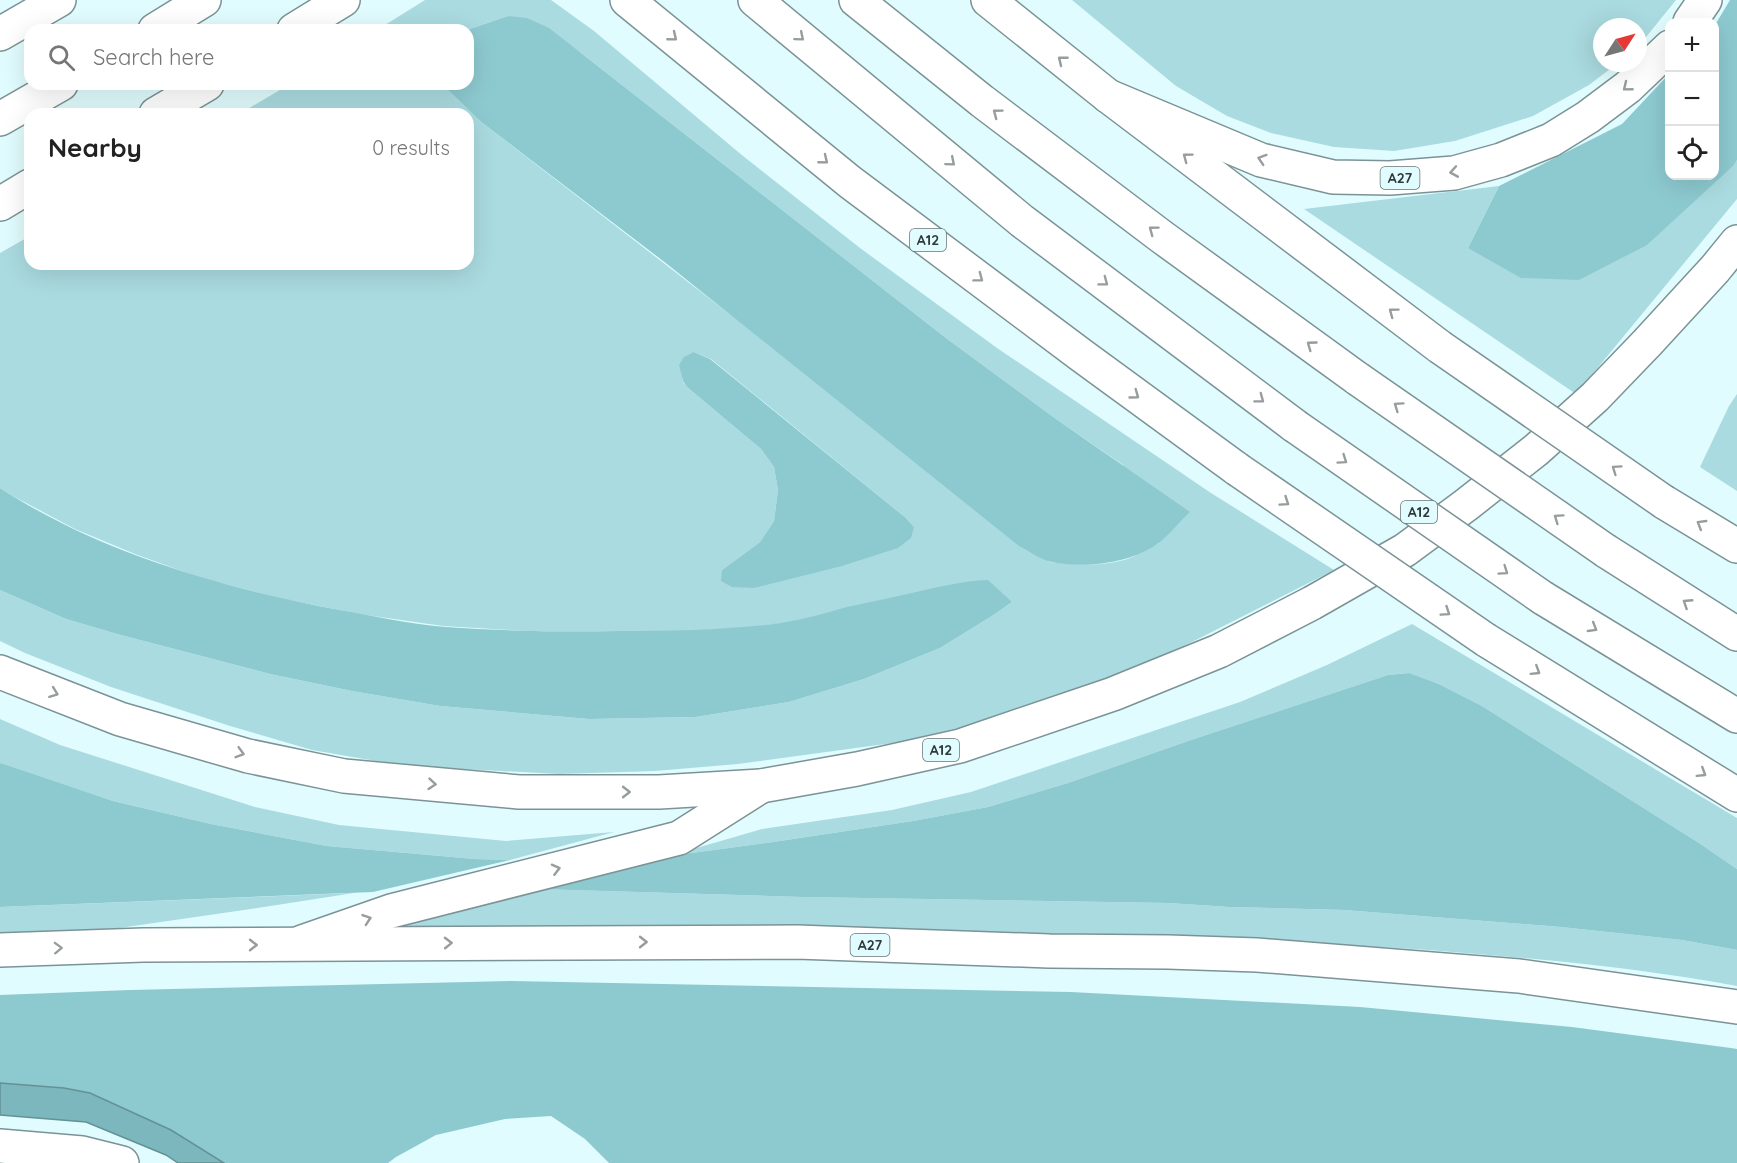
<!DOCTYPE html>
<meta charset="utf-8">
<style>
body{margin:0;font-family:Quicksand,sans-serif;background:#f2f2f2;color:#222}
.controls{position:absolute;right:18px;top:18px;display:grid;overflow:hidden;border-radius:12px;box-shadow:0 6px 24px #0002}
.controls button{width:54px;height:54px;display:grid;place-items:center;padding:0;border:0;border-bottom:2px solid #e0e0e0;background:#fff;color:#222;font:30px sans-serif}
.compass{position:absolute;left:1593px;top:18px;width:54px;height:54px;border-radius:50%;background:#fff;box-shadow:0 6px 24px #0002;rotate:54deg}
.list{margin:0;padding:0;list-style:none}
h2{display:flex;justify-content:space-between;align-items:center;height:78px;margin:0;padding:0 24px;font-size:26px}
h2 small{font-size:20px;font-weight:400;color:#767676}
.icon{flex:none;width:33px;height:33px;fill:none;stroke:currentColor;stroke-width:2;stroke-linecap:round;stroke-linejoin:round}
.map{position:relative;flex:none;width:1737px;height:1163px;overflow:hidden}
.search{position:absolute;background:#fff;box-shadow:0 6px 24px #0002;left:24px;top:24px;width:450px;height:66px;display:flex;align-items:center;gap:15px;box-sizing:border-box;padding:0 21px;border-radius:18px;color:#767676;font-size:22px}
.panel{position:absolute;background:#fff;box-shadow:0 6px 24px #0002;left:24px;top:108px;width:450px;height:162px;border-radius:18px}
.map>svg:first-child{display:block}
.green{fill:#aadbe0;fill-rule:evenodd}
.forest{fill:#8dcad0}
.water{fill:#7bb7bd;stroke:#649196;stroke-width:1.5}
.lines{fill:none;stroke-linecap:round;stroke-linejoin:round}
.minor-casing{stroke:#7b9396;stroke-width:36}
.highway-casing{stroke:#7b9396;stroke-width:36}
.minor{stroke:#fff;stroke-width:33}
.highway{stroke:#fff;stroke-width:33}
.highway-bridge-casing{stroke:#7b9396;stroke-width:36;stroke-linecap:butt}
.highway-bridge{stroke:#fff;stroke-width:33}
.oneway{stroke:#979c9c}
.labels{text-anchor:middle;stroke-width:4.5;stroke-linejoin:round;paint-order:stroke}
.shield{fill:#e1fcfe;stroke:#647475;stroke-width:1.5}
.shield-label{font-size:14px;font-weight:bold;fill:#2f393a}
</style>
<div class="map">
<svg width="1737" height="1163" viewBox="0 0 1737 1163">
<rect width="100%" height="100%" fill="#e1fcfe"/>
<g class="green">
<path d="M425,0H551L594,31L743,156L860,248L997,348L1211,493L1334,570L1188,644L1097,686L991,720L900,742L738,764L655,771L559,774L443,768L376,761L312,750L230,726L111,687L25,653L0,641V590L66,619L117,634L270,674L352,691L440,706L589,719L696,717L789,702L864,679L940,648L992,616L1012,602L850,607L793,622L741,628L688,631H529L443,626L366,615L283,599L201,578L135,554L75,529L13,496L0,488V253L30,236V264H468V114H239L290,84H442L480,121L1050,562C1075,565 1105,567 1130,558C1140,554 1150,548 1159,543L1123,465L1056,419L946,338L581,53L508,16L467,30H377ZM694,352L711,359L906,518L914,527L722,570L760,542L774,521L778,490L774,467L761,449L687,387L683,382L680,365Z"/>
<polygon points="1072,0 1676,0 1638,47 1638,27 1602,27 1602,63 1618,63 1589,85 1533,116 1455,141 1394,151 1334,147 1271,133 1227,116 1176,86"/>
<polygon points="1737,160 1737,199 1576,394 1304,209 1499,186 1468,248 1579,280 1734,165"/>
<polygon points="1737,394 1737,491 1700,467 1729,406"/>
<polygon points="1412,624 1737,818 1737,869 1699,843 1482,706 1439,684 1408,673 1388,675 1188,741 1068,783 988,807 913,821 773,842 669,856 762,829 892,810 971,792 1240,702 1327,665"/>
<polygon points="0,719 60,745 255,807 339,825 506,841 614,832 510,860 475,859 327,846 211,824 113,801 9,767 0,763"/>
<path d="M537,889L802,897L1168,903L1229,907L1344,910L1561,927L1682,940L1737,950V986C1635,967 1532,958 1428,950C1253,938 1078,934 903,932C724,930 544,923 364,928Z"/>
<polygon points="354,893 264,907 64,936 0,938 0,907"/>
</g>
<g class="forest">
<polygon points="1730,0 1737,0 1737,160 1734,165 1647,245 1579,280 1521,278 1468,248 1499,186 1622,124 1669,74 1670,176 1714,176 1715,25"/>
<path d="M508,16L527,18L549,28L946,338L1056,419L1190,512C1180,521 1171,533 1160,542C1134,563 1084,569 1052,562C1041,560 1029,551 1019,546L667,264L480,121L442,84H468L467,30Z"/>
<polygon points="694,352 710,359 906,518 914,527 911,538 898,548 842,566 754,588 732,587 721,581 722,570 760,542 774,521 778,490 774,467 761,449 687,387 683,381 679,365 684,357"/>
<path d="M0,488C100,553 223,588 340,610C374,616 410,624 446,627C503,631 562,632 620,631C671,631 722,630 773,624C798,621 822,614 847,607C869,602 891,598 912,593C938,587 962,581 988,580L1012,602L992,616L940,648L864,679L789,702L696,717L589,719L440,706L352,691L270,674L117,634L66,619L0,590Z"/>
<polygon points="1409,673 1439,684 1482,706 1699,843 1737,869 1737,950 1682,940 1561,927 1344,910 1229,907 1168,903 802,897 537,889 669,856 773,842 913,821 988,807 1068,783 1188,741 1388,675"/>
<polygon points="0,763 113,801 211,824 327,846 475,859 510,860 373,892 0,907"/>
<polygon points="512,981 1071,992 1360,1007 1572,1027 1731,1048 1737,1049 1737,1163 609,1163 585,1139 551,1116 505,1119 436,1135 396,1157 388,1163 224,1163 171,1130 90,1093 64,1088 0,1083 0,995 130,990"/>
</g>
<polygon class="water" points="0,1083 64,1088 90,1093 171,1130 224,1163 178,1163 166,1155 86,1122 0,1115"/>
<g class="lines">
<g class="minor-casing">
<g id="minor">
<polyline points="302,942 391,911 679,838 761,786"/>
<polyline points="0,1146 82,1153 122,1163"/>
</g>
</g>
<g class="highway-casing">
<g id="highway">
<polyline points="627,0 850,182 1081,355 1237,469"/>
<polyline points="755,0 1022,221 1295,426"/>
<polyline points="856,0 982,101 1162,237 1358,379"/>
<polyline points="988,0 1108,96 1440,347"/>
<polyline points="1690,22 1705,0"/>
<polyline points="155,30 204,0"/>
<polyline points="294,30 343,0"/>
<polyline points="0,34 59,0"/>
<polyline points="1108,96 1261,160 1333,177 1390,178 1454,173 1501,160 1551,140 1588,117 1628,87 1670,47"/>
<polyline points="156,114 207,84"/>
<polyline points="0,119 61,84"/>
<polyline points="0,204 30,186"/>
<polyline points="1664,502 1737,546"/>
<polyline points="1606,551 1737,634"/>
<polyline points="1543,598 1737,716"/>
<polyline points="1486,640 1737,795"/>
<polyline points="0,672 120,719 248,756 344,776 519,792 659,792 761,786 857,769 960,746 1113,694 1219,651 1312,603 1405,550 1466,505 1536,450 1595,397 1647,343 1715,269 1737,242"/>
<polyline points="0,950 143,945 797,942 1049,951 1168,952 1257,955 1519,976 1737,1007"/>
</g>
</g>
<use href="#minor" class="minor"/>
<use href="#highway" class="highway"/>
<g class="highway-bridge-casing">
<g id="highway-bridge">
<polyline points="1440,347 1664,502"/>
<polyline points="1358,379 1606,551"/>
<polyline points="1295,426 1543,598"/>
<polyline points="1237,469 1486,640"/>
</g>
</g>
<use href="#highway-bridge" class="highway-bridge"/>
</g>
<defs><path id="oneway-chevron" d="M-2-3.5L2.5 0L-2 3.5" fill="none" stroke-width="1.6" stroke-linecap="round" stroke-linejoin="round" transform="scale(1.5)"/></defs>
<g class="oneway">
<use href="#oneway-chevron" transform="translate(673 37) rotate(39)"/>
<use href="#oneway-chevron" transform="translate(800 37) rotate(40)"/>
<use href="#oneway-chevron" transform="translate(1062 60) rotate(-141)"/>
<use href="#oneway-chevron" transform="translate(1627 87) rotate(141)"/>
<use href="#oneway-chevron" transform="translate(997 113) rotate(-143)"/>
<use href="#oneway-chevron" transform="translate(1187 157) rotate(-143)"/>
<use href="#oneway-chevron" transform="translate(1262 159) rotate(-162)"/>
<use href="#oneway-chevron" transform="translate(824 160) rotate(39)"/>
<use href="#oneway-chevron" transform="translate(951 162) rotate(40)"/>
<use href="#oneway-chevron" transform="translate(1454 172) rotate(170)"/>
<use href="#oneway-chevron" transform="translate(1153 230) rotate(-143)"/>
<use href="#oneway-chevron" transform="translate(979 278) rotate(37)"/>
<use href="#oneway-chevron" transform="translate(1104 282) rotate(37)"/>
<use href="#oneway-chevron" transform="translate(1393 312) rotate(-143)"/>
<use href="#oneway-chevron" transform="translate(1311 345) rotate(-144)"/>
<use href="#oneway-chevron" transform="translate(1135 395) rotate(36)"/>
<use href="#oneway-chevron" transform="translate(1260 399) rotate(37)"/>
<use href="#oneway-chevron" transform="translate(1398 406) rotate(-145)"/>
<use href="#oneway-chevron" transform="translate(1343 460) rotate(35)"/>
<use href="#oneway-chevron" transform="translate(1616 469) rotate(-145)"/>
<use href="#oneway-chevron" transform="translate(1285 502) rotate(34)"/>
<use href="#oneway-chevron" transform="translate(1558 518) rotate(-145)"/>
<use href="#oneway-chevron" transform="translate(1701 524) rotate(-149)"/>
<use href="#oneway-chevron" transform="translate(1504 571) rotate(35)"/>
<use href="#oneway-chevron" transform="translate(1687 603) rotate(-147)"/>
<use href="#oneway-chevron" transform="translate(1446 612) rotate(34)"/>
<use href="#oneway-chevron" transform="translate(1593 628) rotate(31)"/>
<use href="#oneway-chevron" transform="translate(1536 671) rotate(32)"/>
<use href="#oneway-chevron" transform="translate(54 693) rotate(21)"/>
<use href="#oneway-chevron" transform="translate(240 753) rotate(16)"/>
<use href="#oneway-chevron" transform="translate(1702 773) rotate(32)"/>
<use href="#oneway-chevron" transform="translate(432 784) rotate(5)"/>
<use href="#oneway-chevron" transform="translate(626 792)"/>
<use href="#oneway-chevron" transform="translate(556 869) rotate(-14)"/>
<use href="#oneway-chevron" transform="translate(367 919) rotate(-19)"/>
<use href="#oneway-chevron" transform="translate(643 942)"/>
<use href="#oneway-chevron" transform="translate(448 943) rotate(-1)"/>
<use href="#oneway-chevron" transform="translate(253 945)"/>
<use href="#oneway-chevron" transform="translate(58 948) rotate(-2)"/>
</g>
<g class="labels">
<g class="shield">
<rect x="1380.5" y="167" width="39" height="22" rx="4.5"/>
<rect x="910" y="229" width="36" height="22" rx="4.5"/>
<rect x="1401" y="501" width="36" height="22" rx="4.5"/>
<rect x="923" y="739" width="36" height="22" rx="4.5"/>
<rect x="850.5" y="934" width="39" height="22" rx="4.5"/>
</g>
<g class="shield-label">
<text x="1400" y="183">A27</text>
<text x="928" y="245">A12</text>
<text x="1419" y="517">A12</text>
<text x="941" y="755">A12</text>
<text x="870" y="950">A27</text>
</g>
</g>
</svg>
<div class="controls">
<button>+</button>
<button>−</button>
<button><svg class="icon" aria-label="locate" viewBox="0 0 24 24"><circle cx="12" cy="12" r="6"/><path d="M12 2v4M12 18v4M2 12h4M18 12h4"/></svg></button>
</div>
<svg class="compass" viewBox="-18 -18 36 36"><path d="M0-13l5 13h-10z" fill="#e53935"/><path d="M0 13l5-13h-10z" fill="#767676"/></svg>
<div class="search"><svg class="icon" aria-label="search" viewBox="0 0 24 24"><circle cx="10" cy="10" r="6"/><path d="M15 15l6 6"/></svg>Search here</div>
<section class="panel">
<h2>Nearby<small>0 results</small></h2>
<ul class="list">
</ul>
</section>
</div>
